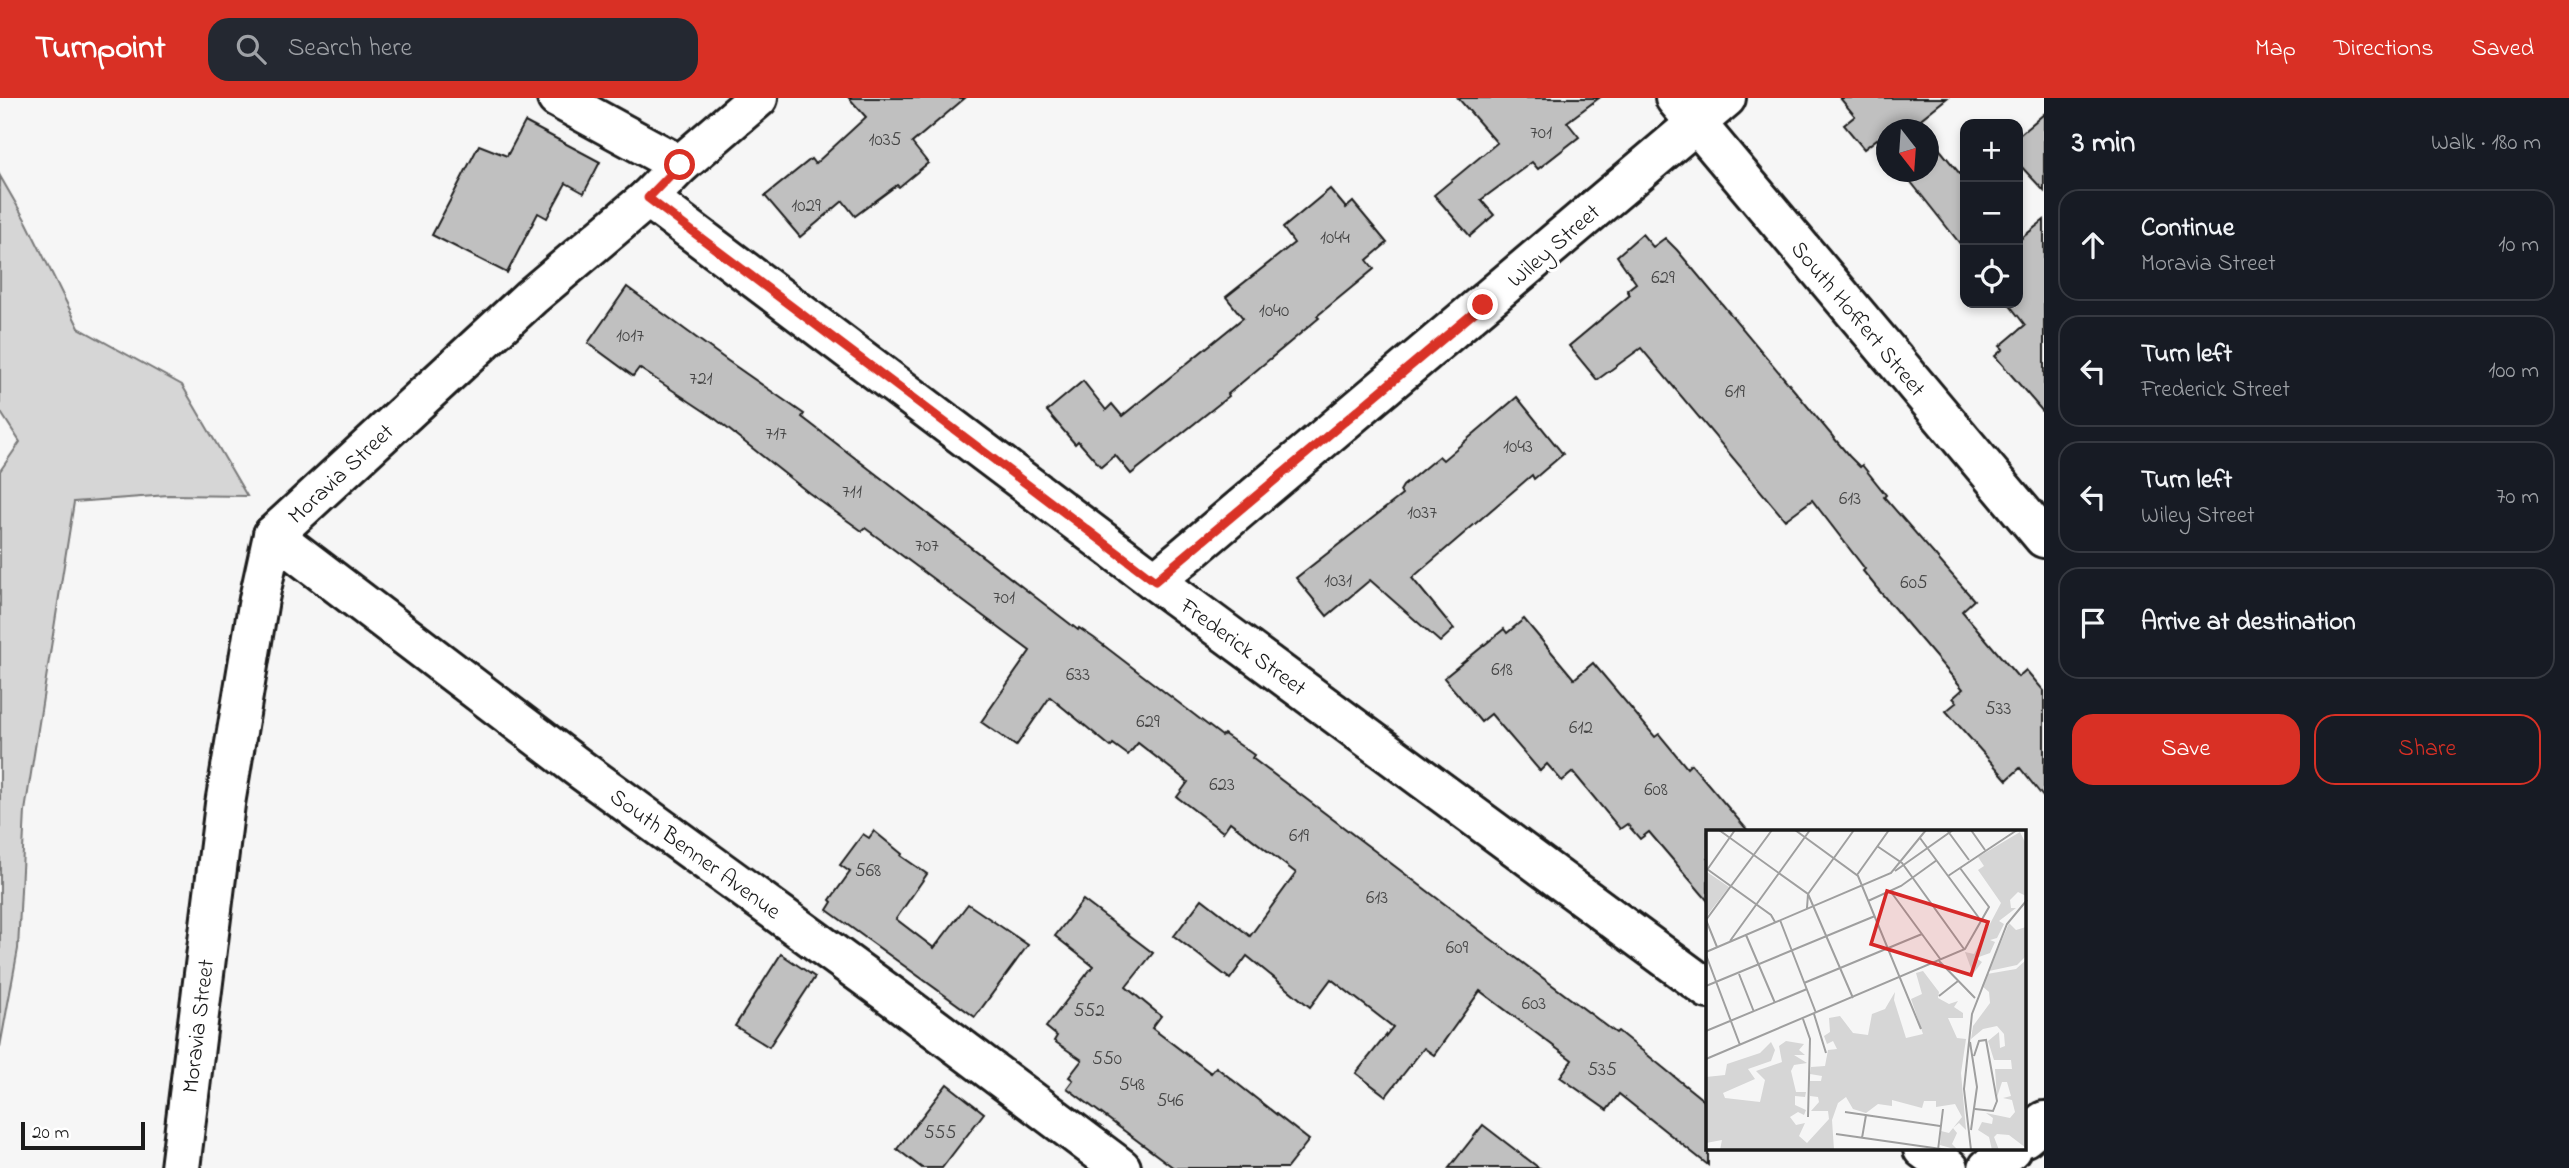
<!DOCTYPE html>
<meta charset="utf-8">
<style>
body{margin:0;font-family:"Indie Flower",sans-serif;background:#242831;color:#f1f3f6}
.controls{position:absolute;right:21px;top:21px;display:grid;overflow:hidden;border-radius:14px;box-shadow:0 4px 10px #0003}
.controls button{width:63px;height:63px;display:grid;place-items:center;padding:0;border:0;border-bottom:2px solid #363941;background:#171b24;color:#f1f3f6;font:35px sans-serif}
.compass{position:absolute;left:1876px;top:21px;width:63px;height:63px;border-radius:50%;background:#171b24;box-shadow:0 4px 10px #0003;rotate:163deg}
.scale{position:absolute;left:21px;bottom:18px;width:124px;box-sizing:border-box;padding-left:7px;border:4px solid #1c1c1c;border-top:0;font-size:19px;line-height:24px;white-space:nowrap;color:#1c1c1c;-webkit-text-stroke:5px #fff;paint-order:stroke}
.stop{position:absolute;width:21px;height:21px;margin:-16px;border:5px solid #d93025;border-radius:50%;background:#fff}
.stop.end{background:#d93025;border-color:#fff;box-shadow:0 2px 7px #0008}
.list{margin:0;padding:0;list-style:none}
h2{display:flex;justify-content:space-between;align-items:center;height:91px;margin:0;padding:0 28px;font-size:30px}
h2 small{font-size:23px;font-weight:400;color:#9ea1a6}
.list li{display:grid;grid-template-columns:46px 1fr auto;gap:21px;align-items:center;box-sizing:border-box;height:112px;margin:0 14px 14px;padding:0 14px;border:2px solid #363941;border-radius:21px}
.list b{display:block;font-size:26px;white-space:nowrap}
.list p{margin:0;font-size:23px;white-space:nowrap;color:#9ea1a6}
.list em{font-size:23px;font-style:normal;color:#9ea1a6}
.actions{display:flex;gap:14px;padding:21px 28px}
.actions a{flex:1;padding:16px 0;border:2px solid #d93025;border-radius:21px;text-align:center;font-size:24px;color:#d93025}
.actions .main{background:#d93025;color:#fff}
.icon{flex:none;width:38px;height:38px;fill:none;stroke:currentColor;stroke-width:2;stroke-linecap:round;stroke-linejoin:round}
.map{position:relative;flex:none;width:2044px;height:1070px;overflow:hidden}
header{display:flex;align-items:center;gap:42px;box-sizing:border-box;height:98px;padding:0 35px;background:#d93025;color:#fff}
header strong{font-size:33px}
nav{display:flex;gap:38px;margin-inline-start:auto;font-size:24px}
.search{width:490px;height:63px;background:#242831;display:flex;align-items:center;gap:18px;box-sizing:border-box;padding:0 24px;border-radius:21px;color:#9ea1a6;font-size:26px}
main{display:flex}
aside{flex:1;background:#171b24}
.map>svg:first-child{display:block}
.green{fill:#d6d6d6;stroke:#797979;stroke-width:2}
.building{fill:#c0c0c0;stroke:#1c1c1c;stroke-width:2}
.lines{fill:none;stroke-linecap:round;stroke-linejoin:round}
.minor-casing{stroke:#1c1c1c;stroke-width:44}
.minor{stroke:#fff;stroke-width:38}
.route{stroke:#d93025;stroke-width:9}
.labels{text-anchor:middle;stroke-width:6;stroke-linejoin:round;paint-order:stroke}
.number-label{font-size:19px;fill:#454545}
.street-label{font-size:23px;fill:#1c1c1c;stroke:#fff}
.inset-road{fill:none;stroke:#9f9f9f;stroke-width:2}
.view{fill:#d62828;fill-opacity:0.15;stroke:#d62828;stroke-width:3.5}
.inset-edge{fill:none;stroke:#1c1c1c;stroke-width:3.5}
</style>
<header>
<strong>Turnpoint</strong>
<div class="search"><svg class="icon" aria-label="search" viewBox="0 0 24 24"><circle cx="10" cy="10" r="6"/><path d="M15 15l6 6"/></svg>Search here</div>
<nav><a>Map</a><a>Directions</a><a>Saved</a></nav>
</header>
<main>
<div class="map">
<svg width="2044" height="1070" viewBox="0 0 2044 1070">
<rect width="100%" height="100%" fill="#f6f6f6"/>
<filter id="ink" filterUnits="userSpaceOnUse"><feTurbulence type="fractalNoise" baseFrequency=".0143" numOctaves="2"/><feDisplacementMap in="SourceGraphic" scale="14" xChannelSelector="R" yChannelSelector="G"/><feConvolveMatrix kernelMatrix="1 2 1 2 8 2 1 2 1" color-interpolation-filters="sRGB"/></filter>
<g filter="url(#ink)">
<polygon class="green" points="0,78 27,125 79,230 182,287 247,398 168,397 74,404 25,713 18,851 0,949 0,373 20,344 0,313"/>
<g class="building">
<polygon points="849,0 965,0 912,45 928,65 899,89 897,87 855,118 843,103 800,139 765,98 811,61 815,66 866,19"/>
<polygon points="1458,0 1599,0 1567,24 1579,39 1538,71 1532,64 1481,102 1494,117 1470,138 1434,97 1497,45"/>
<polygon points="1840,0 1947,0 1917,24 1924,32 1886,32 1886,53 1877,41 1864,51 1844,27 1855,18"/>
<polygon points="2044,16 2044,93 2018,65 2018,38"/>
<polygon points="525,24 600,64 584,95 566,85 547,120 538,115 507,175 432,137 479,47 507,58"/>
<polygon points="1928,37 1965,82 1965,152 1903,74 1928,74"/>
<polygon points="1330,91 1346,110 1353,104 1387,145 1367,162 1374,171 1317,218 1319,220 1228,296 1229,298 1131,376 1115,357 1101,369 1078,343 1075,346 1047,313 1083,283 1106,312 1112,306 1122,318 1243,220 1226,199 1294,145 1283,130"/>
<polygon points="2044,122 2044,315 1995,258 2003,251 2000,248 2025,227 2008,205 2018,205 2018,143"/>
<polygon points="1642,136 1653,149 1665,140 1677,152 1849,358 1860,369 1862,367 1886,397 1884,399 1974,502 1962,513 2018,579 2026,572 2044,593 2044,700 2020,670 2007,682 1946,613 1957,604 1953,600 1963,591 1876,489 1863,473 1865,471 1812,402 1785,422 1641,250 1597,282 1569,248 1630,197 1627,192 1636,185 1617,158"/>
<polygon points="627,189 728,263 804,316 802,319 1078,532 1079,530 1094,540 1222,638 1224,636 1254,657 1252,660 1479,832 1616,935 1618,933 1708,1006 1708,1067 1619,996 1607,1012 1560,979 1572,962 1480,893 1434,957 1424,950 1386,998 1356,975 1393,929 1331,881 1310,909 1247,858 1230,881 1174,838 1202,801 1250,838 1296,775 1230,724 1223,734 1177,699 1188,684 1138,645 1128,657 1113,646 1111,649 1050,599 1016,648 981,624 1030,553 865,430 862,433 809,395 713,319 639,270 633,278 588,245"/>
<polygon points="1517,299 1563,356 1534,381 1532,377 1412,480 1454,531 1440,544 1370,482 1327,518 1296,480 1402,397 1400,393 1403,388 1439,358 1443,362"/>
<polygon points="1524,521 1574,581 1593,565 1655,639 1659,636 1687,670 1691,666 1749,734 1708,734 1708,803 1649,734 1640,741 1627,726 1620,731 1573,674 1562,683 1547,666 1540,673 1491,616 1481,624 1444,580 1504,531 1507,535"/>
<polygon points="874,733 902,756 901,758 927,776 896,821 934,850 968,806 1028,847 975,919 827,812 832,804 830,802 850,774 840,767 863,736 869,740"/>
<polygon points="1083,802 1153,855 1126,889 1161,918 1152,930 1211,975 1216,969 1309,1042 1287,1070 1174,1070 1067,990 1073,982 1069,979 1082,962 1054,943 1057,938 1046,929 1093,868 1055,838"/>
<polygon points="781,856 815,879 769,949 735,928"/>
<polygon points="947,986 984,1015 942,1070 922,1070 897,1051"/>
<polygon points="1483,1027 1539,1070 1449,1070"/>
</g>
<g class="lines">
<g class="minor-casing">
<g id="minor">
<polyline points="557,0 680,67"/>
<polyline points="1675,0 2044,440"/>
<polyline points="648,100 1155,483 1708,891"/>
<polyline points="273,437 580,671 893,899 1121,1070"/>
<polyline points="1155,483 1726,0"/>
<polyline points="2025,1039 2044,1023"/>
<polyline points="1923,1051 1949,1070"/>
<polyline points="180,1070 225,706 259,501 273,437 531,199 648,100 680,67 758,0"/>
<polyline points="1988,1070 2011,1051"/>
</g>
</g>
<use href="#minor" class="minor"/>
</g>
</g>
<g class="lines" filter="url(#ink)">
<polyline class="route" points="680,67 648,100 1155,483 1483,207"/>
</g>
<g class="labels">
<g class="number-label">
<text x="1541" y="40">701</text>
<text x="885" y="47">1035</text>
<text x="806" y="113">1029</text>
<text x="1335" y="145">1044</text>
<text x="1663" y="185">629</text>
<text x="1274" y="218">1040</text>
<text x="630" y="243">1017</text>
<text x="701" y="286">721</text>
<text x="1735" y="299">619</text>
<text x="776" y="341">717</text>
<text x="1518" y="354">1043</text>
<text x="852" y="399">711</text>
<text x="1850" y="406">613</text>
<text x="1422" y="420">1037</text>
<text x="927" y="453">707</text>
<text x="1338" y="488">1031</text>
<text x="1914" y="490">605</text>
<text x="1004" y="505">701</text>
<text x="1502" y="577">618</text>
<text x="1078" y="582">633</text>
<text x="1998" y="616">533</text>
<text x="1148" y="629">629</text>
<text x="1581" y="635">612</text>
<text x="1222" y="692">623</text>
<text x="1656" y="697">608</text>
<text x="1299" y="743">619</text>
<text x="868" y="778">568</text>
<text x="1377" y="805">613</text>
<text x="1457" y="855">609</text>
<text x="1534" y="911">603</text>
<text x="1089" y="918">552</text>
<text x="1107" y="966">550</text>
<text x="1602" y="977">535</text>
<text x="1132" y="992">548</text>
<text x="1170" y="1008">546</text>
<text x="940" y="1040">555</text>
</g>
<g class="street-label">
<text transform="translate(1553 147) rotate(-41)" y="8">Wiley Street</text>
<text transform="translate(1859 220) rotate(50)" y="8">South Hoffert Street</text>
<text transform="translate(340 375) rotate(-43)" y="8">Moravia Street</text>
<text transform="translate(1244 548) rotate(36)" y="8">Frederick Street</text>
<text transform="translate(696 755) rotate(36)" y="8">South Benner Avenue</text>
<text transform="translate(197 928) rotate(-83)" y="8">Moravia Street</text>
</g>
</g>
<g transform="translate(1706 732)">
<rect width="320" height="320" fill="#f6f6f6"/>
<path d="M314,2L320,14V66L312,62L304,70L305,78H310L293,91L298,94L291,108L284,110L289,112L284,123L270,128L276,132L267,144L259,122L268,124L295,73L272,40L278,36L272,27ZM1,42L23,57L0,87V43ZM303,93L310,100L320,97V126L311,135L283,141ZM320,130V318L303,305L291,304L288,307L293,320H286L283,307L272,300L276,292L286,294L287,288L280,283L304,288L309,282L306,270L297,268L305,266L301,252H296L291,267L289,239H306L305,230H288L282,211L293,202L294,218L299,216L298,204L291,196L277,199L265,209L267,196L284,173L283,162L276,156L281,144L310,139ZM217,141L233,162L232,168L243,174L252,171L248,177L257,183V188H242L251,208L260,209L255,243L260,300L253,293L247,298L251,303L246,314L252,320L234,315L235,301L243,303L256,287L249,274L230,277V271H218L216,278L186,270V276L172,274L160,283L147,279L140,267L132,273L126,290L128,320H14L16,310L0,313V247L19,245L21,234L54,223L65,212L69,220L65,231L42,239L49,249L17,263L19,268L54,272L59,250L50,241L76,232L73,216L80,211L98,214L93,220L99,225H88L101,233L88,235L85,241L90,262H100L99,267L89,266V275L100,280L98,285L92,282L84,287L90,295L99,293L93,306L101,313L123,289L122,281H105L113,272L112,267L104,266V251H115L116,246L104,244L105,237L119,236L122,220L131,219L127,211L121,214L118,206L124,202L123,188L134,186L147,203L162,205L166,184L179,179L189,162L188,170L200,208L217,204L205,169L216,164L210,143Z" fill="#d6d6d6"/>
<path class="inset-road" d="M13,0L102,64L147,168M89,0L152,46L215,199M241,0L263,30M265,0L279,20M214,8L273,88M171,16L196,33L258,119M1,39L65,85L69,92M1,40L29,0M189,41L247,0M151,45L183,0M242,46L311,0M185,62L235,130M162,71L195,56L231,30M101,78L102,64L148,0M0,90L66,0M0,90L11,117M74,90L110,183M40,105L69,173M24,111L104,0M0,122L185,43L220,0M0,125L34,215M233,131L269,168M33,144L48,182M98,153L216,104M0,156L169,86M233,166L252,151M108,184L120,223M97,189L104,209L102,287M0,201L101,159M264,212L271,257L265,300M268,226L273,211L280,210L291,271L287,281L269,279M0,229L259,119L283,77L254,38M139,282L234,296M130,304L242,320M156,308L160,285M232,320L237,279M265,320L258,259L266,184L301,94L321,70"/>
<path class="view" d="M181,61L282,92L265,145L165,114Z"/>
<rect width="320" height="320" class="inset-edge"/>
</g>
</svg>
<div class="controls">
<button>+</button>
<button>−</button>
<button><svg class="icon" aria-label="locate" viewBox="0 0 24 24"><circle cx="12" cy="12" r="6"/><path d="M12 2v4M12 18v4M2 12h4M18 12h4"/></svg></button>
</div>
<svg class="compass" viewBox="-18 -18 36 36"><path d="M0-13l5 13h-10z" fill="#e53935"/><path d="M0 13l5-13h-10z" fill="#9ea1a6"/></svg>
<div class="scale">20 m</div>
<div class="stop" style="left:680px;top:67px"></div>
<div class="stop end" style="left:1483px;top:207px"></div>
</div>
<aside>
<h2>3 min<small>Walk · 180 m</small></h2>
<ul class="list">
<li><svg class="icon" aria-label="ahead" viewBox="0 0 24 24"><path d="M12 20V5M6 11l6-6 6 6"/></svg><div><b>Continue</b><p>Moravia Street</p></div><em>10 m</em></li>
<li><svg class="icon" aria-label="left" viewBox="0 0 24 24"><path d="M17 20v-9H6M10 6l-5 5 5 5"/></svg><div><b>Turn left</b><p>Frederick Street</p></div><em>100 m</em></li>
<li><svg class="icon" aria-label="left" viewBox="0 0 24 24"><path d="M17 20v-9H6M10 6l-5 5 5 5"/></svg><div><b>Turn left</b><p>Wiley Street</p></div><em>70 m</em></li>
<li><svg class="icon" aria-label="arrive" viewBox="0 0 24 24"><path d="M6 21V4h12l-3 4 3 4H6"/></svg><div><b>Arrive at destination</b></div></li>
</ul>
<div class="actions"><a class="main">Save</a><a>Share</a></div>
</aside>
</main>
